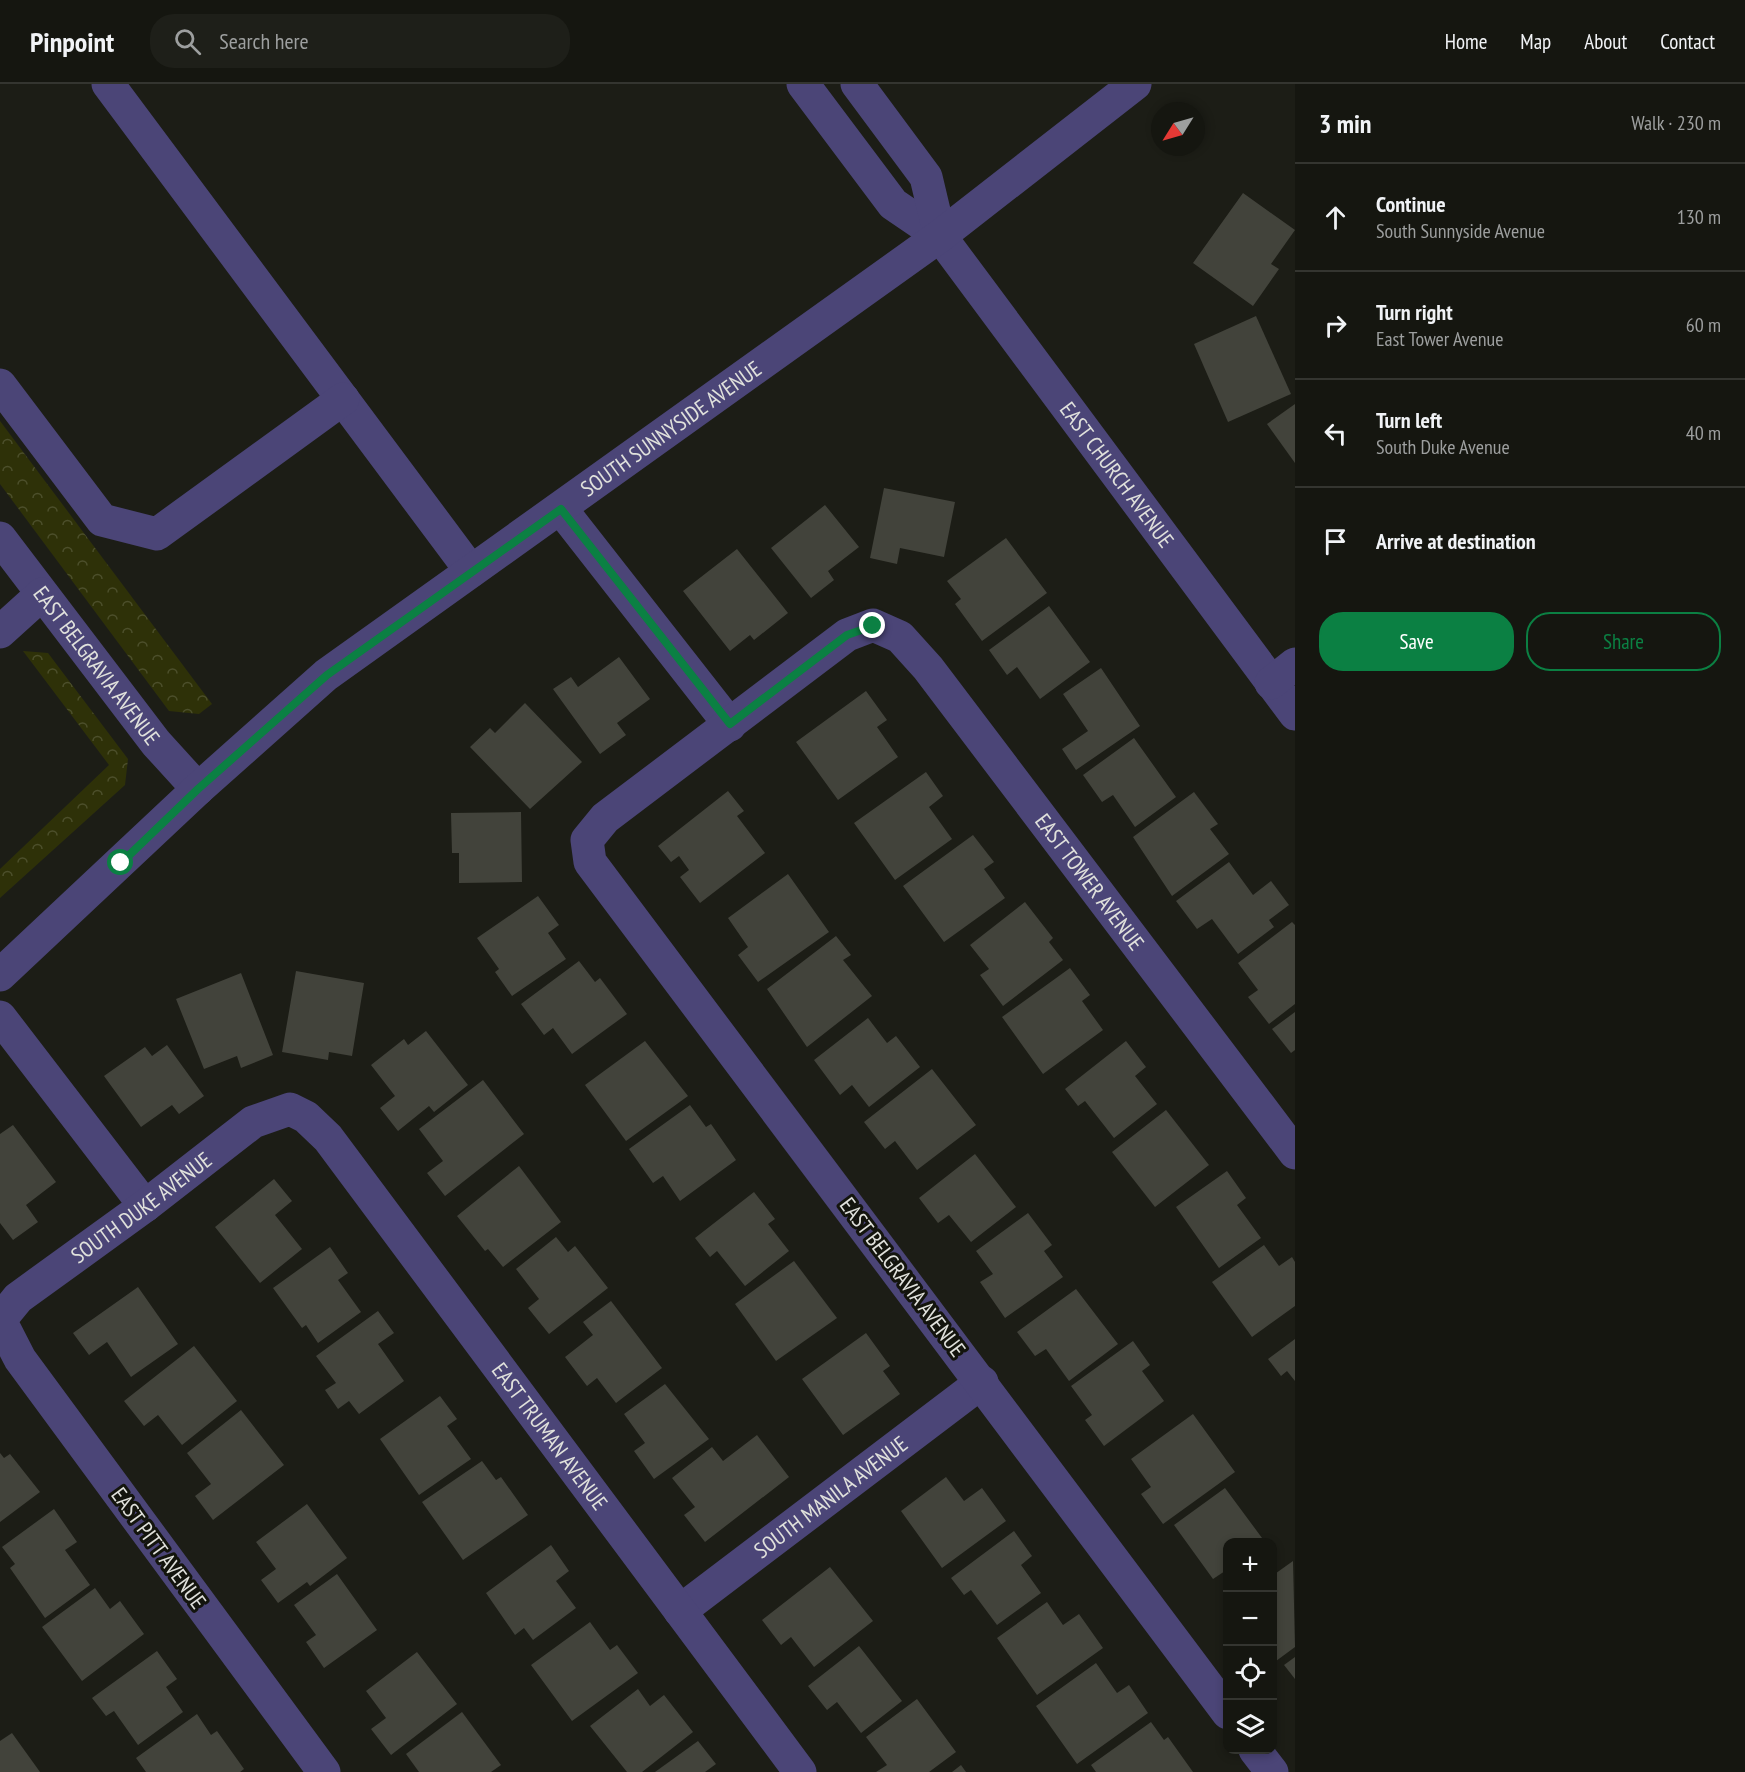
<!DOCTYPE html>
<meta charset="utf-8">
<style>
body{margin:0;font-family:"PT Sans Narrow",sans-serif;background:#1e1f19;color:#f1f3f6}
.controls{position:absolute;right:18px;bottom:18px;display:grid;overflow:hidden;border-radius:12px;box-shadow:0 3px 9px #0003}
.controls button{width:54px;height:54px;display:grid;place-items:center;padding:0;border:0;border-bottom:2px solid #343530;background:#151610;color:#f1f3f6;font:30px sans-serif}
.compass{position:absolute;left:1151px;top:18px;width:54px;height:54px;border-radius:50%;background:#151610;box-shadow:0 3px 9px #0003;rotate:233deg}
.stop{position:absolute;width:18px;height:18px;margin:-14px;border:4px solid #0b8043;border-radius:50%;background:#fff}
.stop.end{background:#0b8043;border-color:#fff;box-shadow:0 2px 6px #0008}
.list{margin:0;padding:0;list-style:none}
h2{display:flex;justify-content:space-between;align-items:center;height:78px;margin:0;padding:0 24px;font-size:26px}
h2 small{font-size:20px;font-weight:400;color:#9d9f9f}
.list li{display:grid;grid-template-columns:39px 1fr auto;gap:18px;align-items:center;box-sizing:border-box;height:108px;padding:0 24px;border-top:2px solid #343530}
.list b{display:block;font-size:22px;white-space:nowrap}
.list p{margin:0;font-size:20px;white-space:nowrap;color:#9d9f9f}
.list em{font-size:20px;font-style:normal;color:#9d9f9f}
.actions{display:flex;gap:12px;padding:18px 24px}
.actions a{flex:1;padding:14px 0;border:2px solid #0b8043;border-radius:24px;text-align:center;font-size:21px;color:#0b8043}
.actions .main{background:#0b8043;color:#fff}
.icon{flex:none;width:33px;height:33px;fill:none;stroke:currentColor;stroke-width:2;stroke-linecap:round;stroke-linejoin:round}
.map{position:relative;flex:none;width:1295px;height:1688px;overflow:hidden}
header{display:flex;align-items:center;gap:36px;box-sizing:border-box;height:84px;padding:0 30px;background:#151610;border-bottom:2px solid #343530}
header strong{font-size:28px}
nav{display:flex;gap:33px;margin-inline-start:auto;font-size:21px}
.search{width:420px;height:54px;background:#1e1f19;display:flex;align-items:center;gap:15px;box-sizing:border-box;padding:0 21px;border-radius:24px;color:#9d9f9f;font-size:22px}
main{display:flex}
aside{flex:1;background:#151610}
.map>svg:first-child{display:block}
.park{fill:url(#park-crowns)}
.building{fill:#42433b}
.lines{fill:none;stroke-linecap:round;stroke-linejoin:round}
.minor{stroke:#4b4577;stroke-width:33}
.route{stroke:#0b8043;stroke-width:8}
.labels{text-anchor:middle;stroke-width:6;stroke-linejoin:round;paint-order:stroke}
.street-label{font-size:22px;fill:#e0e1dc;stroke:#13140d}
</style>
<header>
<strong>Pinpoint</strong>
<div class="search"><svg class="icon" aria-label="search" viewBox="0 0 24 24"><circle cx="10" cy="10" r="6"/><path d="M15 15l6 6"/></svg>Search here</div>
<nav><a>Home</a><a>Map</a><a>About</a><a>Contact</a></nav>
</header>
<main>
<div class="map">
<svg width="1295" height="1688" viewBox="0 0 1295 1688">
<defs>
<pattern id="park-crowns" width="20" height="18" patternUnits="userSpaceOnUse" patternTransform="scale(1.5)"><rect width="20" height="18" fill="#2e3108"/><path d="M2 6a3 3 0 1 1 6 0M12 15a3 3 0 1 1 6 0" fill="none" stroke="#4c4f2b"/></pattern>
</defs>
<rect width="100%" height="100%" fill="#1c1d16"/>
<g class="park">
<polygon points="0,337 212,620 199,630 169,627 0,400"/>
<polygon points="23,567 48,569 128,675 125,701 0,814 0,785 109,681"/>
</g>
<g class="building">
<polygon points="1243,109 1295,146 1271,180 1279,185 1253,222 1193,179"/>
<polygon points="1256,232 1291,310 1228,338 1194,260"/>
<polygon points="1295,320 1295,379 1267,340"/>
<polygon points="884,404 955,418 944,473 900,464 897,480 870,474"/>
<polygon points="825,421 859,463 828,487 834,496 811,514 771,464"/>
<polygon points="1006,454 1047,509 982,557 955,520 961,515 947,497"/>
<polygon points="737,465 788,529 754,556 750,551 730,567 683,507"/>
<polygon points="1049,522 1090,578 1040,615 1017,583 1007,591 989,566"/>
<polygon points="619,573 650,615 617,639 626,651 600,670 553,605 571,593 578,603"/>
<polygon points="1101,584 1140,642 1076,686 1062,665 1088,647 1063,610"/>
<polygon points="866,607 887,636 877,643 898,673 838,716 796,658"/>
<polygon points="525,619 582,678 530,725 470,663 490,644 495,649"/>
<polygon points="1134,654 1176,713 1135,743 1113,711 1102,718 1083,691"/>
<polygon points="926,688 943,712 929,723 952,755 895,796 854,739"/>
<polygon points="728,707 744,727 737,732 765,769 700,819 680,793 689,786 679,772 671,778 658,762"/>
<polygon points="1194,708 1218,740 1210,745 1229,770 1172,812 1133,753"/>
<polygon points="521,728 522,798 459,799 459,769 452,769 451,729"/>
<polygon points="973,751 994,778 984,785 1005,814 944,858 903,802"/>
<polygon points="1229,778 1253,811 1271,797 1289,821 1269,836 1274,843 1238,870 1212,835 1197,845 1176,817"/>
<polygon points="788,790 829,848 758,898 738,871 748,863 728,834"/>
<polygon points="538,812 559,841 548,849 566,875 512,912 495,888 499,885 477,854"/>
<polygon points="1025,818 1053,854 1049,858 1063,876 1003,922 980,891 989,885 970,861"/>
<polygon points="1292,838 1295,841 1295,920 1269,940 1248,913 1258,906 1238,879"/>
<polygon points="836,852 851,871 843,876 872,912 807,963 767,905"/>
<polygon points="579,877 595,898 600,894 627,930 572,970 553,944 544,951 521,920"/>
<polygon points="1070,884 1090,911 1082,917 1103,946 1043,990 1002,933"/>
<polygon points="296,887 364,899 352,972 329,968 328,976 282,968"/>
<polygon points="241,889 273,971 241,984 237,972 204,985 176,915"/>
<polygon points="1295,928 1295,966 1291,969 1272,945"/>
<polygon points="868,934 887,959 896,952 920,983 869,1023 852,1001 840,1011 814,976"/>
<polygon points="426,947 468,1001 434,1028 429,1022 398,1047 380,1024 395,1012 371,981 404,955 408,961"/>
<polygon points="645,957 688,1012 626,1057 585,1001"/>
<polygon points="1126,957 1146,983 1135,992 1157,1020 1114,1054 1085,1017 1078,1022 1065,1005"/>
<polygon points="167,961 204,1012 179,1030 172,1021 141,1043 104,992 145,963 152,972"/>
<polygon points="932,985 976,1041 917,1086 895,1057 885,1065 864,1038"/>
<polygon points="483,996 524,1050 445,1112 427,1089 443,1077 419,1045"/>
<polygon points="690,1021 706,1043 711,1040 736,1076 680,1117 663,1092 653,1099 629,1065"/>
<polygon points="1166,1026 1209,1081 1155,1123 1112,1068"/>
<polygon points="13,1041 56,1098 26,1121 38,1138 13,1156 0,1139 0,1050"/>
<polygon points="975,1070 1016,1123 971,1158 949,1131 938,1139 919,1114"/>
<polygon points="519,1082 561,1138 503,1183 488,1165 485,1167 457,1132"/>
<polygon points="1227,1087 1246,1114 1237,1121 1261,1154 1219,1184 1176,1123"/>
<polygon points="274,1095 292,1117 275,1131 302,1165 260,1199 215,1143"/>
<polygon points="754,1108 775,1135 768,1140 789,1167 745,1202 717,1167 710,1173 695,1154"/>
<polygon points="1028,1129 1052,1161 1044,1167 1063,1193 1005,1234 980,1198 993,1190 976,1167"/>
<polygon points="556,1153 568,1168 575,1162 608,1204 549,1250 528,1224 539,1215 516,1185"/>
<polygon points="1264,1161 1279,1182 1292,1173 1295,1178 1295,1222 1252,1253 1212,1198"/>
<polygon points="330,1163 348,1189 338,1196 361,1228 318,1259 306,1241 302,1244 273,1204"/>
<polygon points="794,1177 837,1234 776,1277 735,1220"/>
<polygon points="138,1203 178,1260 131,1293 107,1258 89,1271 73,1249"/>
<polygon points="1076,1205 1118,1260 1069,1297 1046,1265 1035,1272 1017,1248"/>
<polygon points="611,1217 662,1284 616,1319 597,1294 587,1302 565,1273 593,1251 583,1238"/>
<polygon points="378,1227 394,1249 378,1260 404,1297 359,1330 349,1317 338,1325 325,1306 336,1299 316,1272"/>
<polygon points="866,1249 890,1282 883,1287 900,1310 843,1351 802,1295"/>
<polygon points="1295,1255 1295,1297 1287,1287 1281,1292 1268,1275"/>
<polygon points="1133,1257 1150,1281 1142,1287 1164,1317 1104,1362 1085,1336 1092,1331 1071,1302"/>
<polygon points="194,1262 237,1317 182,1361 158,1331 144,1342 124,1317"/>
<polygon points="665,1300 709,1355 654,1395 634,1367 645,1359 624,1330"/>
<polygon points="440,1312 457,1335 447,1342 471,1375 419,1411 380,1355"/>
<polygon points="241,1326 284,1381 213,1436 195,1412 211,1400 187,1369"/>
<polygon points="1193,1330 1235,1388 1163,1440 1141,1410 1151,1403 1131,1375"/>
<polygon points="757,1351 789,1393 705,1458 684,1431 695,1423 672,1394 712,1363 723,1377"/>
<polygon points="0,1369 4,1374 10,1370 40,1408 0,1438"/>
<polygon points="482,1377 496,1396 501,1393 528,1431 463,1476 422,1418"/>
<polygon points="946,1393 964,1417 982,1404 1006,1437 942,1484 901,1427"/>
<polygon points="1225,1404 1265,1458 1228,1458 1228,1485 1213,1495 1174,1441"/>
<polygon points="307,1420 347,1474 310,1502 307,1498 278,1519 261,1496 276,1485 256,1458"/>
<polygon points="54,1425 77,1458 65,1466 90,1501 45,1534 10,1484 15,1480 2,1463"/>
<polygon points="1014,1447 1032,1472 1021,1481 1041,1509 997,1541 971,1506 964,1511 951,1494"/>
<polygon points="551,1461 569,1487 556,1497 576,1524 533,1556 524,1544 515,1551 486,1509"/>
<polygon points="1293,1477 1295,1563 1272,1580 1272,1492"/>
<polygon points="830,1483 873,1537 814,1583 791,1553 781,1561 762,1536"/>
<polygon points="337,1490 377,1546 324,1584 306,1558 316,1551 294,1521"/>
<polygon points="95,1504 110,1525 120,1517 144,1550 82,1597 42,1543"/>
<polygon points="1047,1518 1063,1541 1079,1530 1103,1564 1037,1611 997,1554"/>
<polygon points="590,1538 610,1566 617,1561 638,1589 572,1637 531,1581"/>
<polygon points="859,1562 902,1617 861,1649 837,1618 827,1626 808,1602"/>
<polygon points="157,1567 177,1595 166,1603 183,1628 138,1661 114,1627 106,1632 92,1614"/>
<polygon points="417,1568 457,1620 391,1671 371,1645 386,1634 366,1607"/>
<polygon points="1295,1573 1295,1595 1284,1581"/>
<polygon points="1096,1579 1117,1609 1129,1601 1148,1629 1077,1680 1036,1622"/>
<polygon points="638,1605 650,1622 664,1611 693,1648 642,1688 627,1688 590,1642"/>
<polygon points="917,1615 956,1668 929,1688 876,1688 887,1681 866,1653"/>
<polygon points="462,1628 501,1681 491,1688 419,1688 406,1670"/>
<polygon points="197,1630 211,1651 217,1647 244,1685 240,1688 146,1688 136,1674"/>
<polygon points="1151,1638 1164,1656 1168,1653 1193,1688 1096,1688 1091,1681"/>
<polygon points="12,1649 40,1688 0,1688 0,1657"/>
<polygon points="698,1657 716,1680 705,1688 655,1688"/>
<polygon points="961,1681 966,1688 952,1688"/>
</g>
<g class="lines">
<g class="minor">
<polyline points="108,0 471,487"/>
<path id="s1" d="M803,0L893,120L940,152L1295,630"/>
<polyline points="857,0 926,93 940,152"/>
<polyline points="0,301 102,436 157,450 343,315"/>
<polyline points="561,425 730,641"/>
<path id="s2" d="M0,454L156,659L198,705"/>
<polyline points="0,548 42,510"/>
<polyline points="1271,599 1295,580"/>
<path id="s3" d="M0,891L198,705L326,591L940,152L1135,0"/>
<polyline points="0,933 145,1122"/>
<path id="s4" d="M680,1527L982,1298"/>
<path id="s5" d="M1228,1629L590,778L587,756L605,734L847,551L873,541L900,553L928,584L1295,1069"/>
<polyline points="1255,1666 1272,1688"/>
<path id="s6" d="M324,1688L20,1275L0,1236L18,1214L145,1122L253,1038L290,1025L306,1033L328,1054L800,1688"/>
</g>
</g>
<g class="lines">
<polyline class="route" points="121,779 198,705 327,591 561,425 730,640 847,551 873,542"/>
</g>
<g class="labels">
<g class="street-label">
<text dy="8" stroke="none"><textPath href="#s3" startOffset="867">SOUTH SUNNYSIDE AVENUE</textPath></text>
<text dy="8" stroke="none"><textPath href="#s1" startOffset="504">EAST CHURCH AVENUE</textPath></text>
<text dy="8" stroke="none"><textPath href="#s2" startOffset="160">EAST BELGRAVIA AVENUE</textPath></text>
<text dy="8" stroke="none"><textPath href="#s5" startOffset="1785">EAST TOWER AVENUE</textPath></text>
<text dy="8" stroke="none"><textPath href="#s6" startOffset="738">SOUTH DUKE AVENUE</textPath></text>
<text transform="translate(903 1193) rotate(53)" y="8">EAST BELGRAVIA AVENUE</text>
<text dy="8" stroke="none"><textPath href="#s6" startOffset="1338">EAST TRUMAN AVENUE</textPath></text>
<text dy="8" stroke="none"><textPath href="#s4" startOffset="189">SOUTH MANILA AVENUE</textPath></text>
<text transform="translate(159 1464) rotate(54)" y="8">EAST PITT AVENUE</text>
</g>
</g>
</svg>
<div class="controls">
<button>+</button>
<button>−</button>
<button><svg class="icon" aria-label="locate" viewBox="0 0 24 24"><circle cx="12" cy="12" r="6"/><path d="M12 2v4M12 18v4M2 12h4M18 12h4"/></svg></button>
<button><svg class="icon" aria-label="layers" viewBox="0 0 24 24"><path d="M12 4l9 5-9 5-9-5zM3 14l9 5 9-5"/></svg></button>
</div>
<svg class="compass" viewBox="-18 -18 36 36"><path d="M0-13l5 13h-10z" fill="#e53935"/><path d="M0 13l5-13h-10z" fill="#9d9f9f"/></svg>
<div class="stop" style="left:121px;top:779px"></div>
<div class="stop end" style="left:873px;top:542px"></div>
</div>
<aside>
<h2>3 min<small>Walk · 230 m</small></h2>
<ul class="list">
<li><svg class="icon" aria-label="ahead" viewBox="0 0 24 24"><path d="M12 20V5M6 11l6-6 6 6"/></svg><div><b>Continue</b><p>South Sunnyside Avenue</p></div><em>130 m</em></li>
<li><svg class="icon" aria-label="right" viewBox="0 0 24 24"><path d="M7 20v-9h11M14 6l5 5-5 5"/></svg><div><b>Turn right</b><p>East Tower Avenue</p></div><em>60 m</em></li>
<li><svg class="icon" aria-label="left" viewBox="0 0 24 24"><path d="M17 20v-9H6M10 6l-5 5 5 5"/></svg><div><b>Turn left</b><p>South Duke Avenue</p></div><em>40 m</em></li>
<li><svg class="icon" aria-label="arrive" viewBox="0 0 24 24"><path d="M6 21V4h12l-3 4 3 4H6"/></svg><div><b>Arrive at destination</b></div></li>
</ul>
<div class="actions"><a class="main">Save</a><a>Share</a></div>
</aside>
</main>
